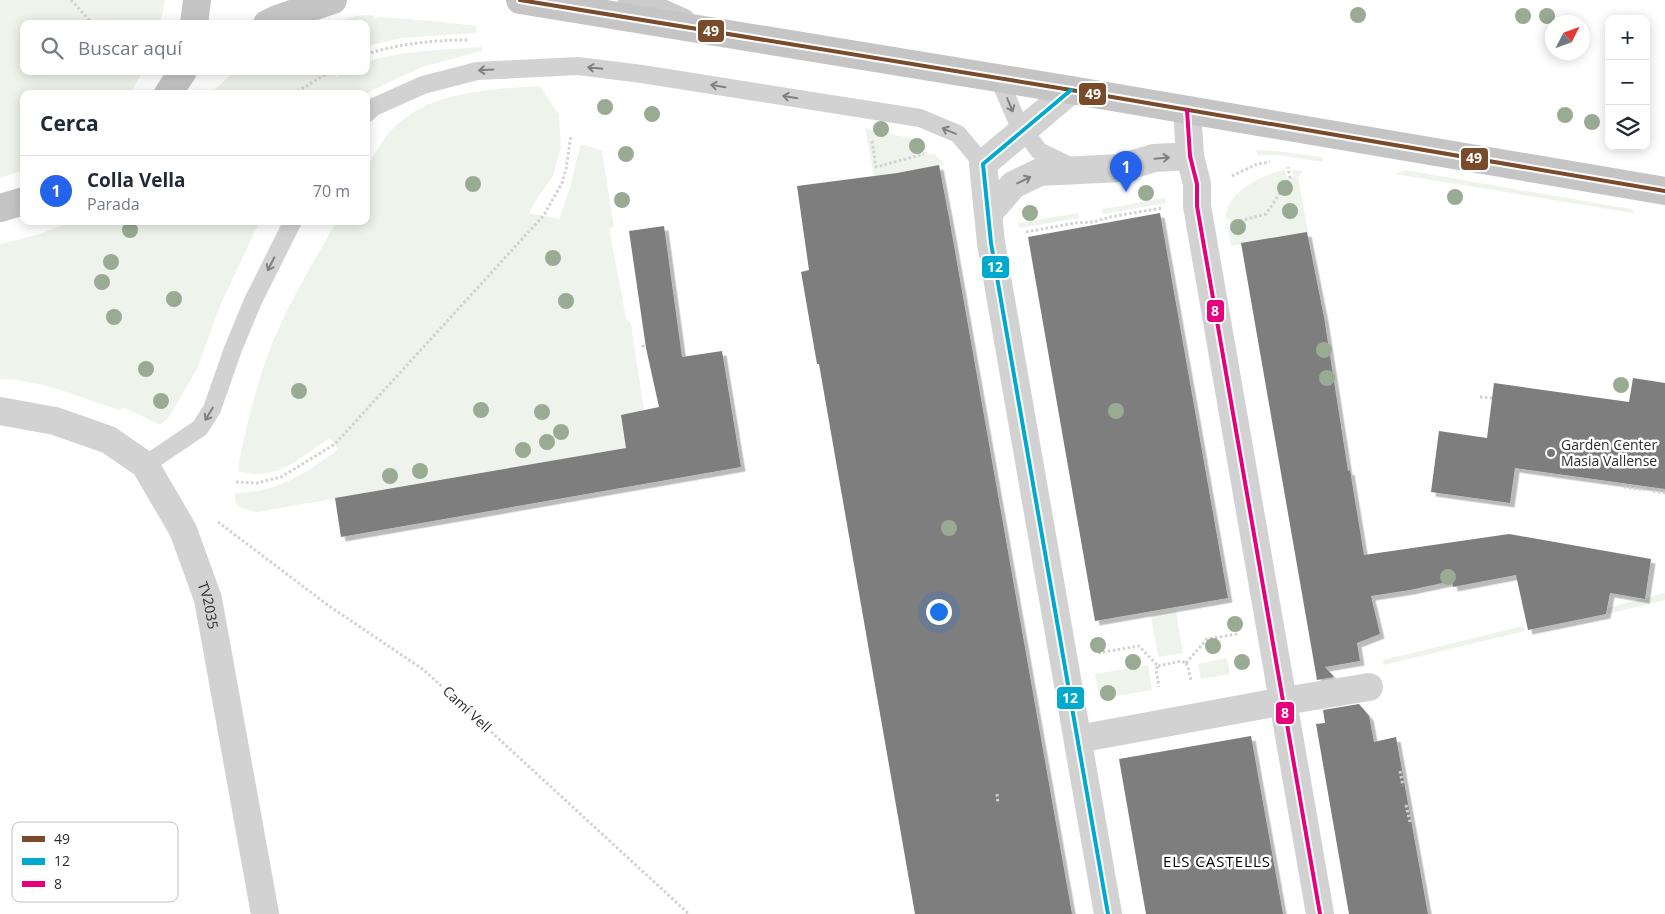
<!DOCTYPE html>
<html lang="es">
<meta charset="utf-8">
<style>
body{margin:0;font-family:"Open Sans",sans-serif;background:#f6f6f7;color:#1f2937}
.controls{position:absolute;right:15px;top:15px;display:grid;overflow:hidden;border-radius:10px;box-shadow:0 2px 12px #0003}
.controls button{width:45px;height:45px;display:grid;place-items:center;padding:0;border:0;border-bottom:1px solid #e0e1e3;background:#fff;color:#1f2937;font:25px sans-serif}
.compass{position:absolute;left:1545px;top:15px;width:45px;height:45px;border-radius:50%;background:#fff;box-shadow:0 2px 12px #0003;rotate:48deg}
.you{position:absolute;left:938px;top:611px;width:18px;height:18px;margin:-12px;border:4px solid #fff;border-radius:50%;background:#1a73e8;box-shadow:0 0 0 8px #1a73e833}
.badge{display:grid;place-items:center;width:32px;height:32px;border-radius:50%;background:#2563eb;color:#fff;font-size:16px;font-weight:700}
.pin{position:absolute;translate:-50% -41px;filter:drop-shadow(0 1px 2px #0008)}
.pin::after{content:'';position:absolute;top:26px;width:18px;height:15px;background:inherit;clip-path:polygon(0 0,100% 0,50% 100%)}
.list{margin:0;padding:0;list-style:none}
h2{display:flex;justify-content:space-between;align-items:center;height:65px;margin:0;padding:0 20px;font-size:21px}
h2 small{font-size:16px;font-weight:400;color:#747a83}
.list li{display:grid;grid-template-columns:32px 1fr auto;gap:15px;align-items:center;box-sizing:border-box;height:70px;padding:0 20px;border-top:1px solid #e0e1e3}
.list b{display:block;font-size:19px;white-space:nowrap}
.list p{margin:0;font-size:16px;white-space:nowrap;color:#747a83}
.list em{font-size:16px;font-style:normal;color:#747a83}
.icon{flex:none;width:28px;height:28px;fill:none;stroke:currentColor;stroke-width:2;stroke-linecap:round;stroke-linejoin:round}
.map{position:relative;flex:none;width:1665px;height:914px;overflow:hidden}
.search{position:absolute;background:#fff;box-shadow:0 2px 12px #0003;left:20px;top:20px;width:350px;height:55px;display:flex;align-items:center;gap:12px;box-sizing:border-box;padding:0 18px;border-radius:10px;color:#747a83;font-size:19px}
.panel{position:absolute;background:#fff;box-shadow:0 2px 12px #0003;left:20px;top:90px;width:350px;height:135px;border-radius:10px}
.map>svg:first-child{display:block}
.green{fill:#eef3eb}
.building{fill:#7e7e7e;filter:url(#shadow)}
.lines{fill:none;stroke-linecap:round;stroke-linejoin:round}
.path{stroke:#d2d2d2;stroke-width:3;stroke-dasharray:2.5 2.5;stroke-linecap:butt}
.service{stroke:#d2d2d2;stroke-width:18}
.minor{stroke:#d2d2d2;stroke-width:28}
.tertiary{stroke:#d2d2d2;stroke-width:28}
.secondary{stroke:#cbcbcb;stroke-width:28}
.primary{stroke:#c5c5c5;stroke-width:28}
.bus-1-casing{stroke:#fff;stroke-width:8}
.bus-2-casing{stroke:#fff;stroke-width:8}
.bus-3-casing{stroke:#fff;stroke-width:8}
.bus-1{stroke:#7a4b2a;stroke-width:4}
.bus-2{stroke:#00a9ce;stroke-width:4}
.bus-3{stroke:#e5007d;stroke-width:4}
.tree{fill:#9aab94}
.oneway{stroke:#808080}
.poi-dot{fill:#767676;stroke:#fff;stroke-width:2}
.labels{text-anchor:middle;stroke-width:5;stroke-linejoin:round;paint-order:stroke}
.poi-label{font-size:14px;fill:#2d2d2d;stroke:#fff;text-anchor:start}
.street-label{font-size:14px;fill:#2d2d2d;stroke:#fff}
.neighbourhood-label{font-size:15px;letter-spacing:1px;fill:#000;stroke:#fff}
.key{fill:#fff;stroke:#c0c0c0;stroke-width:1}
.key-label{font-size:14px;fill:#2d2d2d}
.line-badge{stroke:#fff;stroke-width:2}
.badge-label{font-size:14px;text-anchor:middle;font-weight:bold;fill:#fff}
</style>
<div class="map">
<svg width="1665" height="914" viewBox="0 0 1665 914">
<defs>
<filter id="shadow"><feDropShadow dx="4.5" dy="4.5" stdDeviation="0" flood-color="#0004"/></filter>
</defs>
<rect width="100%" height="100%" fill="#fff"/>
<g class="green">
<polygon points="0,0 165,0 160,24 24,24 24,71 143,71 130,94 24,94 24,170 0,178"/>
<polygon points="371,15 375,16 372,19 380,17 433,21 477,26 476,33 402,38 366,46 366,24 325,24 356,16"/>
<path d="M482,47V51L422,67L364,94H210L235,71H331L337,77L346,71H366V62C404,50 443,50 482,47Z"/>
<path d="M540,86L559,115L561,148L553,176L536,200L529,213L559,219L571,185L575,166L581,144L602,151L614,227L609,228L626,318L631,324L649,444L257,512C245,510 233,508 235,493C246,492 259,492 270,488C294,481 318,465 338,449L330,438C299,457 278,483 238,471C243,436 255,391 267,357C284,310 312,264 337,221H366C366,206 364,186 366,171C368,163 375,154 379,147C412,91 482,90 540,86Z"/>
<polygon points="865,128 918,140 927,148 925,151 930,155 933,153 945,165 874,176"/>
<polygon points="1256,150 1276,151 1322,157 1323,162 1278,155 1258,155"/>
<path d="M1285,170L1287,179L1294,177L1292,170L1303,171L1298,177L1308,232L1231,246L1228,227L1232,226L1231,219L1226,220C1223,194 1264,173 1285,170Z"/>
<polygon points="1405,170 1625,208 1631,209 1635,212 1633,213 1395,174"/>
<polygon points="1165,198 1166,203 1103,214 1102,209"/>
<polygon points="1078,213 1079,218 1019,228 1018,223"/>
<path d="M74,221H260L221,303L197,369L169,417L160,425L125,408L119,410C79,397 42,380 0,379V244L37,235Z"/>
<polygon points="1665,593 1665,600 1608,614 1607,608"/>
<polygon points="1176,611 1183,653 1158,657 1151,616"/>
<polygon points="1523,626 1525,631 1384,665 1383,660"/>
<polygon points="1227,658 1230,674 1201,679 1198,664"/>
<polygon points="1148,665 1152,690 1100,699 1095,674"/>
</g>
<g class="building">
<polygon points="939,165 950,223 1072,914 915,914 819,364 817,364 801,272 809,270 797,186 897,173"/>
<polygon points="1160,213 1228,598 1095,621 1028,237"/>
<polygon points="664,226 682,357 722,351 741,467 341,537 335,498 626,448 621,415 659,407 646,348 629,231"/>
<polygon points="1307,232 1324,317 1348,471 1350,470 1364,555 1509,534 1651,559 1645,599 1610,593 1606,614 1528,630 1516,575 1453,587 1452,581 1410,590 1371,596 1380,634 1357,643 1360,661 1325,667 1334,677 1317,680 1241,243"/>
<polygon points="1633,378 1665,383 1665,489 1515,468 1510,503 1431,492 1439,431 1487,438 1494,383 1629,402"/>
<polygon points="1359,704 1369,716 1374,742 1396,737 1428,914 1349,914 1316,724 1325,723 1323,710"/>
<polygon points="1251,736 1283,914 1146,914 1119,759"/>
</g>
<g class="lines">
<g class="path">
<polyline points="71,0 93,24"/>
<path d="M366,54C400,44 432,40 467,40"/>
<polyline points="293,94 331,71"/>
<polyline points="872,141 876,167 924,154"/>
<polyline points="1232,176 1257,164 1270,162"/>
<polyline points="1235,222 1266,214 1290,178 1288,167"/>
<polyline points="1026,232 1075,223 1094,222 1110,217 1162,208"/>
<polyline points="643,345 643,348"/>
<polyline points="1480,397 1492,398"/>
<polyline points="236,482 257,483 281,477 335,444 544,215 562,183 566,169 571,135"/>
<polyline points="1624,487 1645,490"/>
<polyline points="1653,491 1665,493"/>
<polyline points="218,522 329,606 424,670 689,914"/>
<polyline points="1098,653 1139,646 1158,666 1156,669 1159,687"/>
<polyline points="1186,663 1207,639 1237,634"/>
<polyline points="1186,663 1188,667 1191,681"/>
<polyline points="1158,666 1181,661 1186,663"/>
<polyline points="1400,771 1403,786"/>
<polyline points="997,794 998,804"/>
<polyline points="1406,805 1410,822"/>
</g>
<g class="service">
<polyline points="999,79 1017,121 1039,151 1074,168"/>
<polyline points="366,114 374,107 423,85 477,71 578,66 642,74 920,118 958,134 983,164"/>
<polyline points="145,465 200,428 212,409 233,349 253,301 293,221"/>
</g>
<g class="minor">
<polyline points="1071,90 983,164 991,243 1108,914"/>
<polyline points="1187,110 1190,156 1197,184 1197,206 1320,914"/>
<polyline points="989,213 1013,185 1040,172 1121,168 1154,158 1190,156"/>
<polyline points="1078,739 1284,701 1369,687"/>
</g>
<path class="tertiary" id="s1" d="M0,411L55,421L109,440L145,465L183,530L208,599L265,914"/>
<polyline class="secondary" points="632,0 682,22"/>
<g class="primary">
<polyline points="520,0 1071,90 1665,191"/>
<polyline points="194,24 197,0"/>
<polyline points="267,24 277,19 333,0"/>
<polyline points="168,94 183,71"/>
<polyline points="0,208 24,201"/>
</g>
<g class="bus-1-casing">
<polyline id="bus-1" points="520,0 1071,90 1665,191"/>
</g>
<g class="bus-2-casing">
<polyline id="bus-2" points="1071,90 983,164 991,243 1108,914"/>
</g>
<g class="bus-3-casing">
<polyline id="bus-3" points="1187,110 1190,156 1197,184 1197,206 1320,914"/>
</g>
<use href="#bus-1" class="bus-1"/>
<use href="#bus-2" class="bus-2"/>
<use href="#bus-3" class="bus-3"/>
</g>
<g class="tree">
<circle cx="1358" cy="15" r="8"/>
<circle cx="1523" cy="16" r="8"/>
<circle cx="1547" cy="16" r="8"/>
<circle cx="605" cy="107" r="8"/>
<circle cx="652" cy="114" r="8"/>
<circle cx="1565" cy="115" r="8"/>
<circle cx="1592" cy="122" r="8"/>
<circle cx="881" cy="129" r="8"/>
<circle cx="917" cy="146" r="8"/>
<circle cx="626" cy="154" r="8"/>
<circle cx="473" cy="184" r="8"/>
<circle cx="1285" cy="188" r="8"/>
<circle cx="1146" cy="193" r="8"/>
<circle cx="1455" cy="197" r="8"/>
<circle cx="622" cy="200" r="8"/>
<circle cx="1290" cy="211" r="8"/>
<circle cx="1030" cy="213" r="8"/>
<circle cx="1238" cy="227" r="8"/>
<circle cx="130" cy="230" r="8"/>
<circle cx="553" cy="258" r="8"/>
<circle cx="111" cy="262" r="8"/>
<circle cx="102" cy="282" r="8"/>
<circle cx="174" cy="299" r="8"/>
<circle cx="566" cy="301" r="8"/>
<circle cx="114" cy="317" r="8"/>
<circle cx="1324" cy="350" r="8"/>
<circle cx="146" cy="369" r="8"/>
<circle cx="1327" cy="378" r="8"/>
<circle cx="1621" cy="385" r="8"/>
<circle cx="299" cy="391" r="8"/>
<circle cx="161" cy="401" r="8"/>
<circle cx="481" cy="410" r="8"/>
<circle cx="1116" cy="411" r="8"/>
<circle cx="542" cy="412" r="8"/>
<circle cx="561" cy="432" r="8"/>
<circle cx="547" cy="442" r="8"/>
<circle cx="523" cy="450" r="8"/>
<circle cx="420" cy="471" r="8"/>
<circle cx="390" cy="476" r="8"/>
<circle cx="949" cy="528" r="8"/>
<circle cx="1448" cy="577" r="8"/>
<circle cx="1235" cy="624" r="8"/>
<circle cx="1098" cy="645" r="8"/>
<circle cx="1213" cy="646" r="8"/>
<circle cx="1133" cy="662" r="8"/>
<circle cx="1242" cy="662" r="8"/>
<circle cx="1108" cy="693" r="8"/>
</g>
<defs><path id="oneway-shaft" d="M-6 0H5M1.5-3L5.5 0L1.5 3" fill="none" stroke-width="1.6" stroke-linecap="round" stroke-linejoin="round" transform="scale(1.25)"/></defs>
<g class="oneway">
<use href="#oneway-shaft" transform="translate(595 68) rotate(-174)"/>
<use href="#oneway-shaft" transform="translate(486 70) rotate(177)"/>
<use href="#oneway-shaft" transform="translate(718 86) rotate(-171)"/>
<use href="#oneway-shaft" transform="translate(790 97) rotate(-171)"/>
<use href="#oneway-shaft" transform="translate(1010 105) rotate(67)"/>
<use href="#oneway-shaft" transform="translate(949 131) rotate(-157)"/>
<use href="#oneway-shaft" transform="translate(1162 158) rotate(-5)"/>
<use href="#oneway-shaft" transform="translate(1024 180) rotate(-26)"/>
<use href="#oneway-shaft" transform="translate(271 264) rotate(117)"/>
<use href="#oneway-shaft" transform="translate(209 414) rotate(121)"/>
</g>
<circle class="poi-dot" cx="1551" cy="453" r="5"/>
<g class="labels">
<g class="poi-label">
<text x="1561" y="450">Garden Center<tspan x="1561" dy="16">Masia Vallense</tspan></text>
</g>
<g class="street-label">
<text dy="5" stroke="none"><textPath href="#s1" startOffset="312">TV2035</textPath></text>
<text transform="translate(467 709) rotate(43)" y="5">Camí Vell</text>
</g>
<g class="neighbourhood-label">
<text x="1217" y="867">ELS CASTELLS</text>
</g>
</g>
<rect x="12" y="822" width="166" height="80" rx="8" class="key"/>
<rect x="22" y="836" width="23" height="6" fill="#7a4b2a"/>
<rect x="22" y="858" width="23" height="7" fill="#00a9ce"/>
<rect x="22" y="881" width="23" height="6" fill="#e5007d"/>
<g class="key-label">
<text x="54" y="844">49</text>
<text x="54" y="866">12</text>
<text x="54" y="889">8</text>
</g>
<g class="line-badge">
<rect x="697" y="19" width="28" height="24" rx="5" fill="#7a4b2a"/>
<rect x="1078" y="82" width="29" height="24" rx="5" fill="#7a4b2a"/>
<rect x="1460" y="147" width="29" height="24" rx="5" fill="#7a4b2a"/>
<rect x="981" y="255" width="29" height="24" rx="5" fill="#00a9ce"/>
<rect x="1206" y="299" width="19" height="24" rx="5" fill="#e5007d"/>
<rect x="1056" y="686" width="29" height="24" rx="5" fill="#00a9ce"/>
<rect x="1275" y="701" width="20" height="24" rx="5" fill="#e5007d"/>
</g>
<g class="badge-label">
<text x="711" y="36">49</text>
<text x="1093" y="99">49</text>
<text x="1474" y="163">49</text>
<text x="995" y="272">12</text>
<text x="1215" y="316">8</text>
<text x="1070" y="703">12</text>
<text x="1285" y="718">8</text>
</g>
</svg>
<div class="controls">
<button>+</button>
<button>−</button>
<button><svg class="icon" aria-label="layers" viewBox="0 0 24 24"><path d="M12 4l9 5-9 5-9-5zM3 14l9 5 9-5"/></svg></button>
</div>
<svg class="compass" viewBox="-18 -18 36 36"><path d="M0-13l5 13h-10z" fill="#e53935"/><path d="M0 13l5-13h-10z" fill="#747a83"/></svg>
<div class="you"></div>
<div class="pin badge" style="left:1126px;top:192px">1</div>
<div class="search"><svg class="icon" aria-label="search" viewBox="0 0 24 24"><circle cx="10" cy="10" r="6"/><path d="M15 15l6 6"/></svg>Buscar aquí</div>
<section class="panel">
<h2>Cerca<small></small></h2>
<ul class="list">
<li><span class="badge">1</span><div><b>Colla Vella</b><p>Parada</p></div><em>70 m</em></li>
</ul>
</section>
</div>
